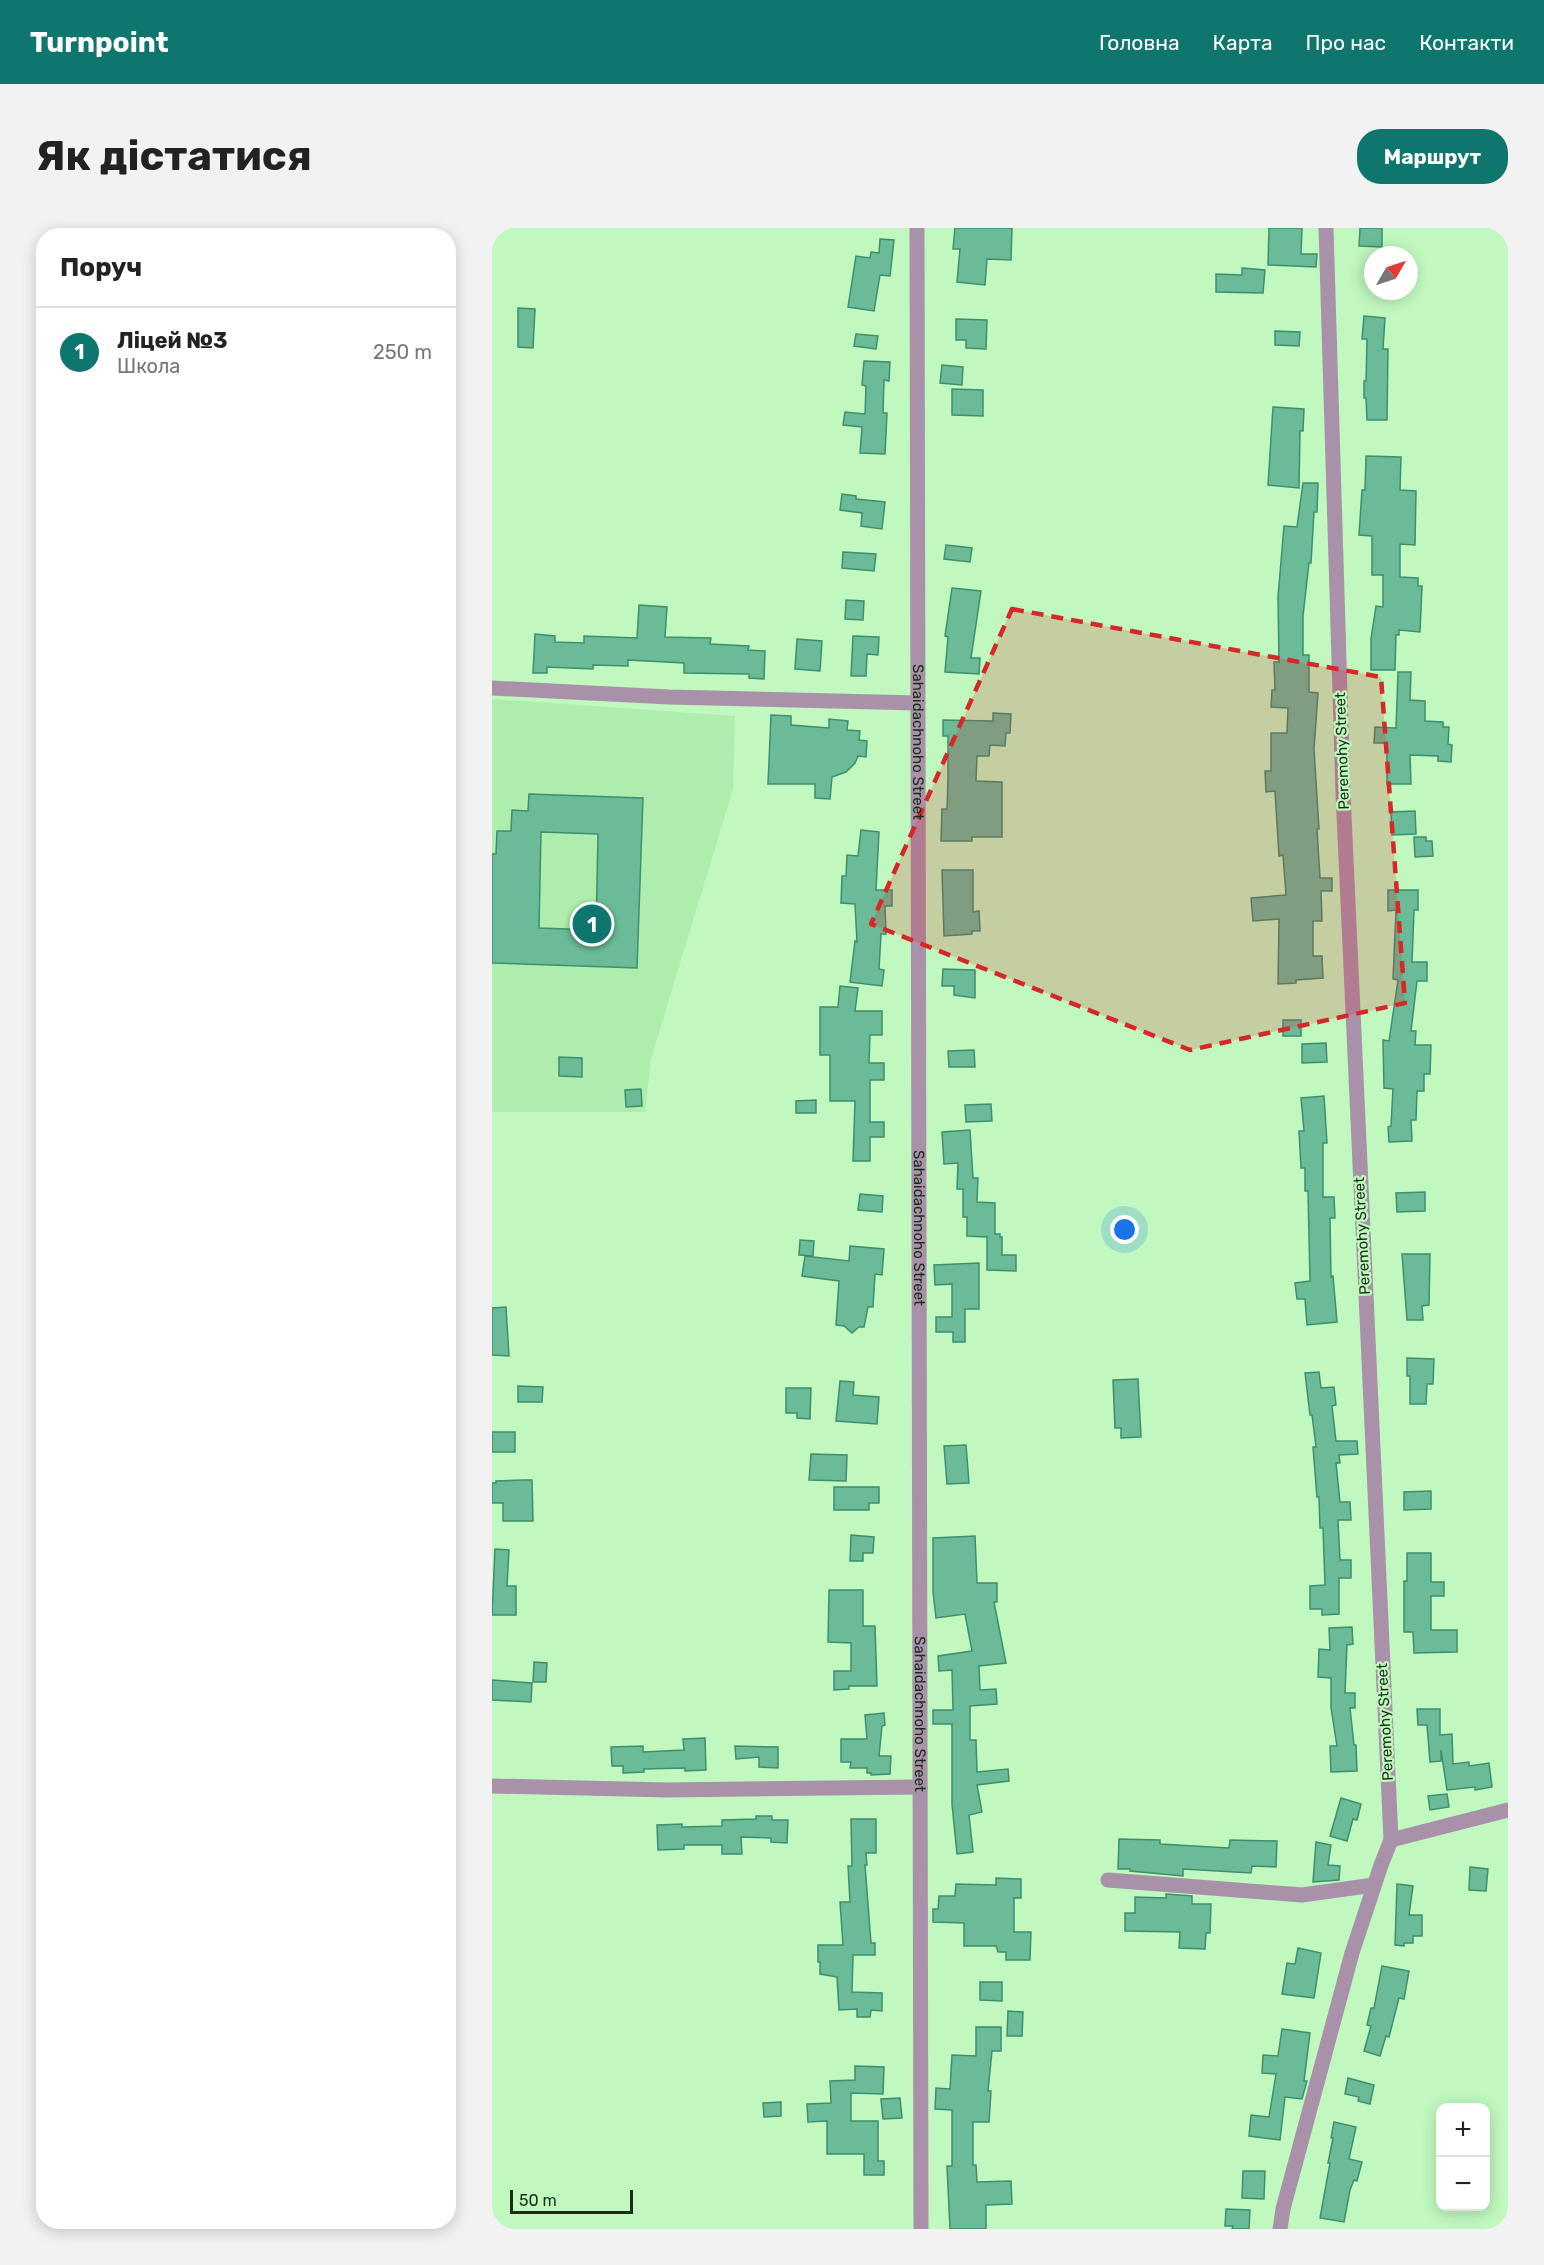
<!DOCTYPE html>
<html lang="uk">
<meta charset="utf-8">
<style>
body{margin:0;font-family:Rubik,sans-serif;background:#f2f2f2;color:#222}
.controls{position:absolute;right:18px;bottom:18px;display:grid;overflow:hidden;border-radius:12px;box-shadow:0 3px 15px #0003}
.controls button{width:54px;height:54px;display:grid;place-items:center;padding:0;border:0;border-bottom:2px solid #e0e0e0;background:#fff;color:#222;font:30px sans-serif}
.compass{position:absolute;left:872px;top:18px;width:54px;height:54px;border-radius:50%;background:#fff;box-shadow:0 3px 15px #0003;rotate:51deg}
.scale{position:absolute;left:18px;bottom:15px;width:123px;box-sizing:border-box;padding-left:6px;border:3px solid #182e18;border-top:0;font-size:16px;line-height:21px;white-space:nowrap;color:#182e18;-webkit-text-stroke:4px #c0f8bf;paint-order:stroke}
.you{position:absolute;left:633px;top:1002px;width:21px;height:21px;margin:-15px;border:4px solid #fff;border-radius:50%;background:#1a73e8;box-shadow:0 0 0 9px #1a73e833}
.badge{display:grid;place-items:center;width:39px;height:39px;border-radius:50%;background:#0f766e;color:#fff;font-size:20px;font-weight:700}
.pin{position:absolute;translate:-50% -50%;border:3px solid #fff;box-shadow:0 2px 6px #0006}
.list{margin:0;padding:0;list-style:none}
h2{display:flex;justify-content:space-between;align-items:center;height:78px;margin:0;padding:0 24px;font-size:26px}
h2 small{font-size:20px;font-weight:400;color:#767676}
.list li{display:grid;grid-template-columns:39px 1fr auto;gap:18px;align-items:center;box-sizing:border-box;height:90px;padding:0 24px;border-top:2px solid #e0e0e0}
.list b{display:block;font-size:22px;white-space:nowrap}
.list p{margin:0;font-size:20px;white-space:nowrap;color:#767676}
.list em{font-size:20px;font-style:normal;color:#767676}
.map{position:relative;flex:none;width:1016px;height:2001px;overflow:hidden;border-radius:24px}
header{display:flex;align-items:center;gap:36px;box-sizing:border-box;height:84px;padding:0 30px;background:#0f766e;color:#fff}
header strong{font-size:28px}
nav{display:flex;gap:33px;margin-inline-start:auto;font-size:21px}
.intro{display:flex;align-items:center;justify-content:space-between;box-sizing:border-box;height:144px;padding:0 36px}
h1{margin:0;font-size:42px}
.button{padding:15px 27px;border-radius:24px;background:#0f766e;color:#fff;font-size:21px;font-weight:700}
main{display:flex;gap:36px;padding:0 36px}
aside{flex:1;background:#fff;border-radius:24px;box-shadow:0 3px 15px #0003}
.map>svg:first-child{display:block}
.built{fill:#afedae}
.building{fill:#6bbb98;stroke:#3e8f6e;stroke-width:1.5;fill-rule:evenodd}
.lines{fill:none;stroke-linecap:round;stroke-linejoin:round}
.minor{stroke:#a891a9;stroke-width:15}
.marked{fill:#d62828;fill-opacity:0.2;stroke:#d62828;stroke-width:4.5;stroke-dasharray:12 8;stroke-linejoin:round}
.labels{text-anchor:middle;stroke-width:4.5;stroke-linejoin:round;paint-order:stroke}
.street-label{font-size:15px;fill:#182e18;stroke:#c0f8bf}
</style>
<header>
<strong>Turnpoint</strong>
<nav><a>Головна</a><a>Карта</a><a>Про нас</a><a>Контакти</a></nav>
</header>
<div class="intro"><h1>Як дістатися</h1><a class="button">Маршрут</a></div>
<main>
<aside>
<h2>Поруч<small></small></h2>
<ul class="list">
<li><span class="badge">1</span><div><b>Ліцей №3</b><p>Школа</p></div><em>250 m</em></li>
</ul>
</aside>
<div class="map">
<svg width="1016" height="2001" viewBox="0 0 1016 2001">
<rect width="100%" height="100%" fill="#c0f8bf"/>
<polygon class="built" points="0,471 243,488 241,561 159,831 153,884 0,884"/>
<g class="building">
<polygon points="463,0 520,0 519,32 495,31 493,57 465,54 468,21 461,21"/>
<polygon points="777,0 810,0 809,26 825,26 824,39 776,37"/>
<polygon points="868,0 890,0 890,19 867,18"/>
<polygon points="388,11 402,12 398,48 388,47 382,83 356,79 364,28 378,30 379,24 387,25"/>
<polygon points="750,40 773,42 771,65 724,64 724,46 750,47"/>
<polygon points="26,80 43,81 41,120 26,119"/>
<polygon points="872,88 893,90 891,121 896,121 895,192 875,192 874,170 872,170 872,153 874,153 875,111 870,111"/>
<polygon points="464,91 495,92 494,121 474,120 474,112 464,112"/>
<polygon points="783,103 808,104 807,118 783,117"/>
<polygon points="364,106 386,108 384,121 362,118"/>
<polygon points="372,133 398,134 397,153 392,152 391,185 395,185 393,226 368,225 370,199 351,197 353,184 373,186 374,158 370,157"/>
<polygon points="450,137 471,139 470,157 448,155"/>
<polygon points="460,161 491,162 491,188 460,187"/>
<polygon points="781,179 812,181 811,203 808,203 807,260 776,257"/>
<polygon points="874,228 909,229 908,262 924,263 923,317 908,316 908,349 926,350 926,358 930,358 928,404 907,402 907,407 904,407 903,442 879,442 879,411 884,378 891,379 891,347 880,347 880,308 867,307 870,262 873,262"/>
<polygon points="811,255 826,255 825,284 822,284 819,335 817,335 811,388 811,427 817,427 817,464 826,465 822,521 827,601 825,601 828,650 840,650 840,663 829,663 830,693 821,693 821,728 830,728 831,750 804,752 804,755 786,756 787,691 761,693 759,670 794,667 791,627 787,628 783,563 774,564 773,543 779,543 779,505 795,505 796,480 779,479 780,462 783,462 782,434 787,434 786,369 792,298 805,299"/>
<polygon points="350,266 364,268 364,271 393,274 390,301 369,298 370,285 348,282"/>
<polygon points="454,317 480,320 478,334 452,331"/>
<polygon points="351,324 384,326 382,343 350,340"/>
<polygon points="460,360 489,363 479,430 488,430 487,446 453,444 456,409 453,408"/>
<polygon points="354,372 372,373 371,392 353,391"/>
<polygon points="147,377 175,379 173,409 219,410 218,416 257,418 256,422 273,423 272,451 257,450 257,446 192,445 192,435 136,432 136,438 101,437 101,441 55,439 55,445 41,445 43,406 63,408 63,414 92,415 92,408 145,410"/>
<polygon points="361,408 387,409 386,427 375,426 374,448 359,448"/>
<polygon points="305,411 330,413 328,443 303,441"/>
<polygon points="906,444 919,444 918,472 933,473 933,493 951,494 951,499 957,499 956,516 960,517 959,534 946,533 946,528 918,527 919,556 895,556 895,515 882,515 883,499 904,500"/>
<polygon points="501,485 519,486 518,505 514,505 513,518 498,517 497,528 485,528 484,553 510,554 510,609 480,609 480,613 449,613 450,581 455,581 456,551 456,508 451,508 451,492 501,493"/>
<polygon points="279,487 299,488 299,497 337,500 337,491 356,493 355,502 368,503 367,512 375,513 374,529 366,528 363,535 354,544 340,549 338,571 323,570 323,556 276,556"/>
<path d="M37,566L151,570L145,740L0,735V626H4L5,603H19L20,582L36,583ZM49,604L106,606L104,702L47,700Z"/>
<polygon points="923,583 924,606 900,607 899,584"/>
<polygon points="369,602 387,604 384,662 400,662 400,678 393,678 394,706 389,706 387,741 392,742 390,758 358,754 363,713 365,714 363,676 349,675 350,648 354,648 355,627 366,628"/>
<polygon points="922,609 934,609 934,613 940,613 941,628 923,629"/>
<polygon points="450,642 481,642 481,684 487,683 488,703 480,703 480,706 452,708"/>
<polygon points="896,662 926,662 926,682 922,682 920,734 935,734 935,753 925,753 919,803 924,803 923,817 939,817 938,846 932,846 932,863 925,863 924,892 919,892 920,913 897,914 896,899 899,898 901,861 892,860 891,812 897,813 906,752 901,751 904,682 896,683"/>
<polygon points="451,741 483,742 483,770 462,767 462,758 450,758"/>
<polygon points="348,758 366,760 363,783 390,783 390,807 378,807 377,835 392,835 392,852 378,852 378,894 392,894 392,909 378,909 378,933 361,933 363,873 338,873 338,827 328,827 328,779 346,779"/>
<rect x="791" y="792" width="18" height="16"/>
<polygon points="834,815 835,834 810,835 810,816"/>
<polygon points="482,822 483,839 457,839 456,823"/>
<polygon points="67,829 90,830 90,849 67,848"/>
<polygon points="149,861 150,878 134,879 133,862"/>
<polygon points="832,868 835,915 831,915 831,969 842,969 843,990 838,990 839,1049 841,1048 845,1094 815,1097 813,1071 805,1071 803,1055 818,1053 816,963 813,963 813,940 809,940 807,903 812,903 809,870"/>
<polygon points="324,872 324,885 304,885 304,873"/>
<polygon points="499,876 500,893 474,894 473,877"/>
<polygon points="478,902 481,950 486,950 485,974 503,975 503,1006 508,1006 508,1009 510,1009 510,1027 524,1027 524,1043 495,1042 495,1009 475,1008 475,989 471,989 471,961 465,961 466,935 452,936 450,904"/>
<polygon points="933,964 933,983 905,984 904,965"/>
<polygon points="368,966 391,968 390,984 366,982"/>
<polygon points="308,1012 322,1013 321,1028 307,1027"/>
<polygon points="358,1018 392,1021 390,1047 383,1046 381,1079 376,1079 372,1099 367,1099 360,1105 352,1098 344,1097 347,1053 310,1048 313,1028 357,1033"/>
<polygon points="910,1026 938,1026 937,1077 930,1078 931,1092 915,1092"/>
<polygon points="487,1035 487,1081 473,1081 473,1114 461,1114 461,1104 444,1104 444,1089 460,1089 460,1056 443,1057 442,1037"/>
<polygon points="14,1079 17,1128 0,1127 0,1080"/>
<polygon points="915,1130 942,1131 941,1156 935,1156 934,1176 918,1176 918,1148 915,1148"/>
<polygon points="827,1144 829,1160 842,1159 844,1177 840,1178 844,1213 865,1213 866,1226 847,1227 848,1235 844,1235 848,1274 858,1274 859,1292 846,1292 848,1332 859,1332 859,1350 847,1350 847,1386 830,1387 830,1381 818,1381 818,1358 833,1357 831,1300 828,1300 827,1269 825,1269 821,1219 824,1219 820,1187 818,1187 813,1145"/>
<polygon points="646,1151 649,1209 629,1210 629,1200 623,1200 621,1152"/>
<polygon points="348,1153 362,1154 361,1167 387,1169 385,1196 344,1193"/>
<polygon points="26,1158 51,1159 50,1174 26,1174"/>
<polygon points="294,1160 319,1160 318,1191 305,1190 305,1185 294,1185"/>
<rect x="0" y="1204" width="23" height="20"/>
<polygon points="474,1217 477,1255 455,1256 452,1218"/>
<polygon points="319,1226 355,1227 354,1253 317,1252"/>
<polygon points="32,1252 40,1252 41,1293 11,1293 11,1275 0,1275 0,1255 4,1255 4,1253"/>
<polygon points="342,1259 387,1259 387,1275 377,1275 377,1282 342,1282"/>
<polygon points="939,1263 939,1281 912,1282 912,1264"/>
<polygon points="359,1307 382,1309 381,1325 371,1325 371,1333 358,1333"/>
<polygon points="483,1308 485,1355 505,1355 505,1374 502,1374 514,1435 487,1438 488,1462 504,1461 505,1476 478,1478 478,1512 484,1512 485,1544 516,1541 517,1553 485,1557 490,1584 477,1587 481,1624 465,1626 460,1576 460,1496 441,1496 441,1482 461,1482 460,1442 447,1443 446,1428 480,1423 473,1386 444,1390 441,1364 441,1310"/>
<polygon points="3,1321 17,1322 15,1358 24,1358 24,1387 0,1387"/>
<polygon points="915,1325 939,1325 939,1354 952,1354 952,1368 939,1368 939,1402 965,1402 965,1424 922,1425 921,1404 912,1404 912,1353 915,1353"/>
<polygon points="337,1362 371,1362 371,1398 383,1398 385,1458 357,1458 357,1461 342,1462 342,1443 359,1443 359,1415 336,1414"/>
<polygon points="860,1399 861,1416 855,1417 853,1465 863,1465 863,1480 858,1480 862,1517 864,1517 865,1543 839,1544 838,1518 845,1518 839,1480 839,1450 826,1449 827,1421 838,1422 837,1400"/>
<polygon points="42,1434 55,1435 54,1454 41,1454"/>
<polygon points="0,1452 40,1455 39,1474 0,1472"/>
<polygon points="925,1481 948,1481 948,1507 960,1506 961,1536 977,1534 977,1538 997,1535 1000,1559 983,1562 983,1559 955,1562 949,1522 949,1533 938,1534 935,1497 926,1497"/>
<polygon points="392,1485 393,1497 390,1498 387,1528 399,1528 398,1546 379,1547 379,1545 375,1545 375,1540 358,1540 359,1534 349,1534 349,1511 375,1511 373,1487"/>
<polygon points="213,1510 214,1542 193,1543 193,1540 152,1541 152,1544 131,1545 131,1538 120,1538 119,1519 151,1518 151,1524 192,1522 191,1511"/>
<polygon points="243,1518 286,1519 286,1540 267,1539 267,1529 244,1531"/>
<polygon points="955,1566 957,1579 938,1582 936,1568"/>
<polygon points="849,1570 869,1576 865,1592 861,1591 855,1613 838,1608"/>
<polygon points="264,1588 280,1588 280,1592 296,1592 295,1615 279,1614 279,1610 249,1609 250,1626 230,1626 230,1617 192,1617 192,1621 166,1622 165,1597 190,1596 190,1599 230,1598 230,1592 264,1591"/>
<polygon points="359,1591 384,1591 384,1625 374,1625 375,1637 373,1637 379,1715 383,1715 383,1727 361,1727 360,1764 390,1765 390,1783 379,1782 378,1789 365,1789 365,1781 347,1782 345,1749 328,1746 328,1734 326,1734 326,1717 351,1717 348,1674 358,1674 356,1638 360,1638"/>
<polygon points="627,1611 668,1612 668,1616 737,1620 738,1612 785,1613 784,1639 760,1638 759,1645 691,1641 691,1648 638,1643 638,1641 626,1641"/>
<polygon points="824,1614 839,1617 836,1637 848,1638 847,1652 821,1654"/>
<polygon points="978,1639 996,1641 994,1663 977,1662"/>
<polygon points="504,1650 529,1651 529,1670 522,1670 522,1704 539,1704 538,1732 514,1732 514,1724 506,1724 504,1718 472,1718 472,1695 441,1694 441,1681 446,1681 447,1668 463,1668 464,1656 504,1657"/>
<polygon points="905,1656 921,1658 917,1687 930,1687 930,1708 921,1708 921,1715 912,1715 912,1718 903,1717"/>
<polygon points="674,1666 700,1668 700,1676 719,1676 718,1705 714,1705 713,1721 687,1720 688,1704 633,1703 633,1685 643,1685 643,1669 674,1670"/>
<polygon points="806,1720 829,1725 822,1770 790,1766 795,1735 803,1736"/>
<polygon points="890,1738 917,1743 912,1771 907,1770 897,1809 894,1808 888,1828 872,1823 879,1798 875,1797 879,1780 882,1780"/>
<polygon points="488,1754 510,1754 510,1773 488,1772"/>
<polygon points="516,1783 531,1784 530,1808 515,1808"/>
<polygon points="484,1799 509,1799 509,1823 500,1823 496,1863 499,1863 497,1894 481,1894 481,1937 484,1937 485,1954 519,1953 520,1976 494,1977 494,2001 458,2001 455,1938 460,1938 460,1882 443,1881 444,1860 458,1861 460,1827 484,1828"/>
<polygon points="790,1801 818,1805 812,1853 815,1853 810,1871 793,1869 788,1912 757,1908 759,1887 777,1889 784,1846 770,1845 771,1827 786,1828"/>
<polygon points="363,1838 392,1839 391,1866 359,1865 359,1893 386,1893 386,1933 392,1933 392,1947 372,1947 372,1926 335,1926 335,1893 316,1894 315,1876 339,1875 338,1853 363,1852"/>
<polygon points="856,1850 882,1857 878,1876 866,1873 867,1869 853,1866"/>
<polygon points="408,1870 410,1890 391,1891 389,1871"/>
<polygon points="289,1874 289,1888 272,1889 271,1875"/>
<polygon points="842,1894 864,1899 857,1931 870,1934 865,1953 862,1952 858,1962 852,1994 828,1990 838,1935 836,1935 841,1910 839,1910"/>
<polygon points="751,1943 773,1943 772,1971 750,1970"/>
<polygon points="734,1981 758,1982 757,2001 740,2001 741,1998 733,1998"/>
</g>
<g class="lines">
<g class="minor">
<path id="s1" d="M425,0L429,2001"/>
<polyline points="0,460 177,469 426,475"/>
<polyline points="0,1558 175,1562 428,1559"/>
<polyline points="899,1612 1016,1582"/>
<polyline points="616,1652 810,1667 882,1657"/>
<polyline points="788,2001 791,1981 860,1725 889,1637 899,1612 851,565 834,0"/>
</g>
</g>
<path class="marked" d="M520,381L889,449L913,775L698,822L379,696Z"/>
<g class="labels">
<g class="street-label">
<text dy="5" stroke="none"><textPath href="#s1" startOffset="514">Sahaidachnoho Street</textPath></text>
<text transform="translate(850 523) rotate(-92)" y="5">Peremohy Street</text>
<text dy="5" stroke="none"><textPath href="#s1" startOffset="1000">Sahaidachnoho Street</textPath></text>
<text transform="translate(870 1008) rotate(-93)" y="5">Peremohy Street</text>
<text dy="5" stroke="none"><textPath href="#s1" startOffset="1486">Sahaidachnoho Street</textPath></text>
<text transform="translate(893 1494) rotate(-93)" y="5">Peremohy Street</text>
</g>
</g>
</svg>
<div class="controls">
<button>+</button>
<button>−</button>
</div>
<svg class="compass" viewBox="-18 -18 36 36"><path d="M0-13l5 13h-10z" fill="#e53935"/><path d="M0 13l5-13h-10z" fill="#767676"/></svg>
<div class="scale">50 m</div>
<div class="you"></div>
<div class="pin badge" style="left:100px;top:696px">1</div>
</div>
</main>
